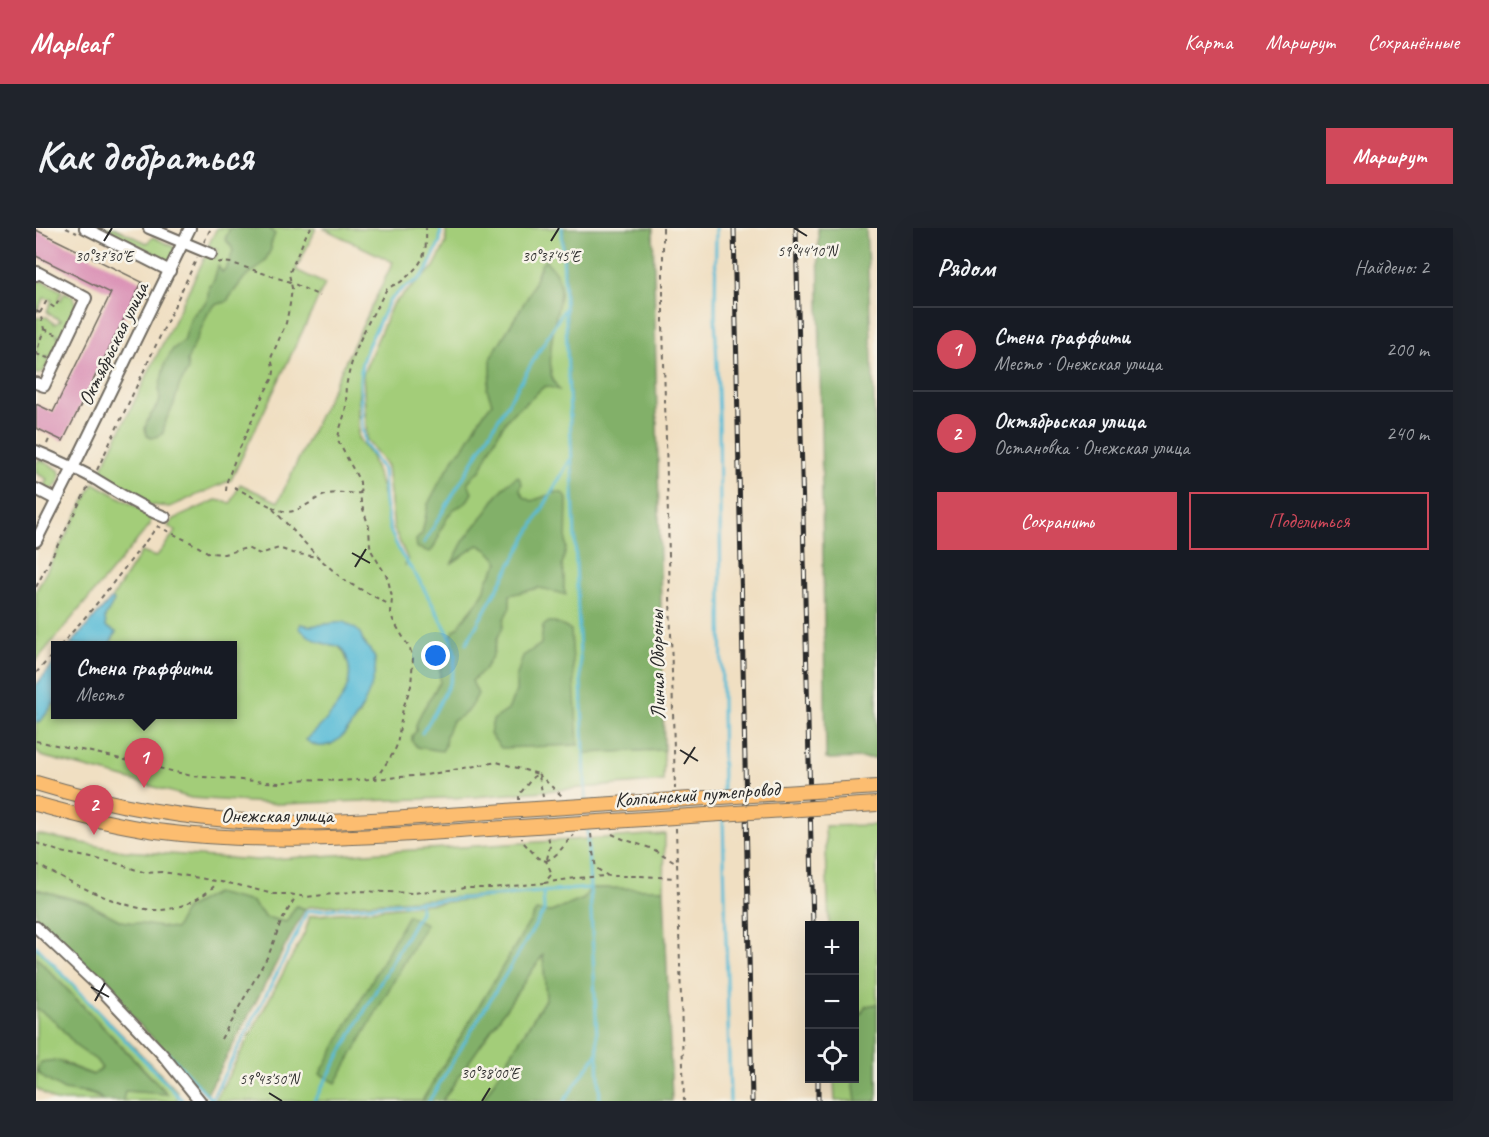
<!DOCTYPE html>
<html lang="ru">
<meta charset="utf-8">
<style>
body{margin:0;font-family:Caveat,sans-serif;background:#20242c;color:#f1f3f6}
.controls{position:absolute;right:18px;bottom:18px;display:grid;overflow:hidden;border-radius:0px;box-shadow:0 6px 24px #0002}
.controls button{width:54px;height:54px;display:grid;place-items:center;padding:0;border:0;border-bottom:2px solid #363941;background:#171b24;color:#f1f3f6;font:30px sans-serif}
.you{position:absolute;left:400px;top:428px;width:21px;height:21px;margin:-15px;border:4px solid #fff;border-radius:50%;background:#1a73e8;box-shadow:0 0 0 9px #1a73e833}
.badge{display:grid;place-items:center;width:39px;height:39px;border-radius:50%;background:#d1495b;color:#fff;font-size:20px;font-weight:700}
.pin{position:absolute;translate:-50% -50px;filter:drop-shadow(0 2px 3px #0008)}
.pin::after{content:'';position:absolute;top:32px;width:21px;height:18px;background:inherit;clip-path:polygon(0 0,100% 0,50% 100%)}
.popup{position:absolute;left:15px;top:413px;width:186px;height:78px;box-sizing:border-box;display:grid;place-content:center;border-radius:0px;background:#171b24;filter:drop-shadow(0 2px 4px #0005);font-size:20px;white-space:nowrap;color:#9ea1a6}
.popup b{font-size:22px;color:#f1f3f6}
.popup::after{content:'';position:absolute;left:50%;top:100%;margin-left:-12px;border:12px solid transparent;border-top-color:#171b24}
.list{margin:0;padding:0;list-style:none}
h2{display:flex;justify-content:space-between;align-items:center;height:78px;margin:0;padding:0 24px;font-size:26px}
h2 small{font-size:20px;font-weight:400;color:#9ea1a6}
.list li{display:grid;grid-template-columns:39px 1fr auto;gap:18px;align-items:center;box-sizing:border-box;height:84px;padding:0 24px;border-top:2px solid #363941}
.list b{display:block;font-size:22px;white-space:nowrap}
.list p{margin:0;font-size:20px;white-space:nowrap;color:#9ea1a6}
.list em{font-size:20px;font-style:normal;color:#9ea1a6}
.actions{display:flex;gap:12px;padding:18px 24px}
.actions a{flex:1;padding:14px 0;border:2px solid #d1495b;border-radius:0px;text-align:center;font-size:21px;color:#d1495b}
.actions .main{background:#d1495b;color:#fff}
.icon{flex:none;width:33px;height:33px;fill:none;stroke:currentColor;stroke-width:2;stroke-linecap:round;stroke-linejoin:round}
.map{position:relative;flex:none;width:841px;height:873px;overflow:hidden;border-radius:0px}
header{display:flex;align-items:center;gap:36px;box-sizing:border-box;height:84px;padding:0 30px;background:#d1495b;color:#fff}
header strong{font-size:28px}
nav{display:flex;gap:33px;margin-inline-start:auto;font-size:21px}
.intro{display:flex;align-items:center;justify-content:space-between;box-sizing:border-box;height:144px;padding:0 36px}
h1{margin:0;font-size:42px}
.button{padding:15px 27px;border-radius:0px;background:#d1495b;color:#fff;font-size:21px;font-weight:700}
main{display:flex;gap:36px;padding:0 36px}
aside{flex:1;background:#171b24;border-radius:0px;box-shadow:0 6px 24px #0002}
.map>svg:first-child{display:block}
.green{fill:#a3cd79;stroke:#677c52;stroke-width:1.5;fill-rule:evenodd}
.forest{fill:#82b069;stroke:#566e4a;stroke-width:1.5}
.water{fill:#58bcd7;stroke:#427481;stroke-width:1.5}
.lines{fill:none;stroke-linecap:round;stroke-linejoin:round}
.stream{stroke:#58bcd7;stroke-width:3}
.building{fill:#da91b5}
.minor-casing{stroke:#706a60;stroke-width:14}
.major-casing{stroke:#706a60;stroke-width:16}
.path{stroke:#706a60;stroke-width:2;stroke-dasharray:4.5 4.5;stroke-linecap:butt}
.minor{stroke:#fff;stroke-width:10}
.major{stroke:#fcbd6f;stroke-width:14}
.rail-casing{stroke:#2b2b2b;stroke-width:5}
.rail{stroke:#f7f3e8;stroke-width:3;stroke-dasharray:9;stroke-linecap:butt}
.major-bridge-casing{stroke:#706a60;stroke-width:16;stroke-linecap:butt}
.major-bridge{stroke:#fcbd6f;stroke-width:14}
.ticks{fill:none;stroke:#2b2b2b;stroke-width:2}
.labels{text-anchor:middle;stroke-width:5;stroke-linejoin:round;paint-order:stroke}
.street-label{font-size:21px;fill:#2b2b2b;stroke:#f7f3e8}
.ticks-label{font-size:15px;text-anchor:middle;fill:#2b2b2b;stroke:#f7f3e8;stroke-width:5;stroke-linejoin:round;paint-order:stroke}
</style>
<header>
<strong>Mapleaf</strong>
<nav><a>Карта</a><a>Маршрут</a><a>Сохранённые</a></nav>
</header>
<div class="intro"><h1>Как добраться</h1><a class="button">Маршрут</a></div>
<main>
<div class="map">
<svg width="841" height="873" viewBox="0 0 841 873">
<rect width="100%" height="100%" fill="#f7f3e8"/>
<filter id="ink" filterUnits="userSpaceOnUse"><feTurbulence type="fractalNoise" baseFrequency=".0167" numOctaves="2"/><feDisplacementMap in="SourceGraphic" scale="12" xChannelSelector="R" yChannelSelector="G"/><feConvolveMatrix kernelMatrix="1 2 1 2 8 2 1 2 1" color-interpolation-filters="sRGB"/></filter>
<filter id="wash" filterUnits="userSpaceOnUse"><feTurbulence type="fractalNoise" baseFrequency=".008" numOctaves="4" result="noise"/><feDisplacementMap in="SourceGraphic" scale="24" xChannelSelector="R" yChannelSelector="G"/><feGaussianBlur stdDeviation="1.35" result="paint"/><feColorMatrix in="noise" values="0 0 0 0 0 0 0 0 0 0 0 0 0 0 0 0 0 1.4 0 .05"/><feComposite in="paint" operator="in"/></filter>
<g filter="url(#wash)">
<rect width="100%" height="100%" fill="#f0dfc2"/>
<g class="green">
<polygon points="68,0 79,0 111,15 117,9 138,19 139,24 133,35 130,35 116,28 118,25"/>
<polygon points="181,0 280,0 260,42 289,56 195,252 134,279 114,277 64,244 170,27 179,30 182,22 172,18"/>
<path d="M287,0H405L404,14L391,42L382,52L366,61L353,73L332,118L326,134L324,153L322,177V210L335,228L345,257L356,306L370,334L369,338L372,332L358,301L351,238L331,212L327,146L356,77L398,39L410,15V0H527L548,524L628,522L627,553L437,569L244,576L155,570L85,549L5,528L0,522V494H4L19,474L20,486H196V418L73,417L80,404L70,399L69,389L78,373L76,370L105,324L120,329L140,303L132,298L138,291L180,272L195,275L204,256L242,274L357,34ZM308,394L323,404L327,412L339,430V442L323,487L307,507L294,517L280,518L270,512C290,495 321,463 312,435C310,429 308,422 303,419C300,417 293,417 290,416C276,412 274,407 265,396L274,398Z"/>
<path d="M6,53L26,63L22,71L24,73L29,64L38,69L40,77L25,108L21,106V108L24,110L14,130L9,128V129L13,132C10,139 9,146 0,146V88L1,90L11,89L19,96L25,92L13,86L11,83L16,72L8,70L0,85V55Z"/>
<path d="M3,231L23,242C26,250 22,257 15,262L8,258L11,251L0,245V237Z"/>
<polygon points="58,255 115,287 114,297 0,433 0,363"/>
<polygon points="841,597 841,873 799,873 798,851 818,850 818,698 793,697 789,598"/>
<polygon points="0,606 88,623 221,632 629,606 628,661 554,660 548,671 515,684 500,684 386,873 179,873 269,704 274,688 527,662 272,679 269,681 260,678 250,694 229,689 215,673 150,681 139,702 85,693 51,675 0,661"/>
<polygon points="0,719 142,864 141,873 87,873 88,863 131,865 0,729"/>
<polygon points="507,726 510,770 446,873 406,873"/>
<path d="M0,780L19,793L41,819L60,832L66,840L58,847L37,839L27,833L39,864C50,864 59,866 68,873H19L0,860Z"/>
</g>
<g class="forest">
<polygon points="194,0 233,0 239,6 235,16 235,21 229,33 221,41 209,49 190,74 179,77 172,85 151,133 152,142 143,158 138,176 130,192 127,205 124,208 115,210 111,208 109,201 111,193 124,173 123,161 129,135 137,121 148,113 155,89 171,73 173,60 178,52 182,38 186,44 191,39 197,23 195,18 189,11"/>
<polygon points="527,0 617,0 628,522 548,525"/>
<polygon points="782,0 830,0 841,236 841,530 790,531"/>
<path d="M509,32C530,52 525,64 520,88C516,107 513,126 515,145C515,150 520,157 523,162L510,158C503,161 501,166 496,170C490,175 483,179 477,185C462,201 454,223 444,243L439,246L432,254L436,265L430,275L418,281L413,287L404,303L403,308L397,321L394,324L381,320L380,312L386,306L392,276L404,253L420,227L428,219L445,189L456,175L451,161L455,145V129L493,67L505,37Z"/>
<path d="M482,248L486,255L484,262L488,269L496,273L515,266L521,264L528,266L531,271L530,321L526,337L528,349V361L530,367L509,361L502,360L474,367V379L468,391L467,399L461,411L457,427L448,442L436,453L442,466C434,480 431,487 416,493L410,507L409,518L406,523L381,519L376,513V508L380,503V497L385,485L404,454V442L416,415L415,410L418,402L423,399L426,393L443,372L449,362L451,352L463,334L453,323L443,317C433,321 425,330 416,335L428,312L451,283L460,269L472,255Z"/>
<polygon points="513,394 518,394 535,402 542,517 465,520 454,506 457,492 472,482 480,463 480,450 487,428 505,416 507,398"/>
<polygon points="554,660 628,661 636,873 446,873 510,770 507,727 406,873 386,873 500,683 515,684 548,671"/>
<polygon points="0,661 51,675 85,693 139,701 150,681 179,665 216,674 229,689 250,694 260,678 269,681 171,866 57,749 0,694"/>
<polygon points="372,687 390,696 300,855 284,846"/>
<path d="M0,729L131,866L89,863L87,873H68L62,868L50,864H39L28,862L9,851L1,843L5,834C22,830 24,834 38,840C45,843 51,845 57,847L66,840L60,832L41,819L19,793L0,780Z"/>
<polygon points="841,776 841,873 820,873 817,851 818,850 819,796 830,778"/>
</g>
<g class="water">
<polygon points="76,370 78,373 69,389 70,399 80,404 73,417 34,417"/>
<path d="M308,394C312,397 320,400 323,404C325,406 326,410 327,413C331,419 338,425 339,432C343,454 314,512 292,517C283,520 277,517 270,512C289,495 321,463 312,435C311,430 309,422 304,419C301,417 294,417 290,416C279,413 271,408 263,400L265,396L274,398Z"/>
<polygon points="19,434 19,474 4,494 0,494 0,457"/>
</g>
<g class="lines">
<g class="stream">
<polyline points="526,0 550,574"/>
<polyline points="680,0 679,86 683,189 687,565"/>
<polyline points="388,315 529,80"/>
<polyline points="430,416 534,232"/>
<polyline points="386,505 399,484 414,454 418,440 419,426 415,410 383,352 365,326 354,302 349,275 347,242 329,216 326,198 324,153 326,134 332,118 353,73 366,61 382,52 391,42 404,14 405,0"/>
<polyline points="687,590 694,873"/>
<polyline points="551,598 564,873"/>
<polyline points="14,701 56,745"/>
<polyline points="0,718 147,873"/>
<polyline points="131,824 177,873"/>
<path d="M176,871C207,808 243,747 271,683L554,660"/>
<polyline points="278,873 384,684 384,673"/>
<polyline points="393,873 508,683 507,664"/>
<polyline points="528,873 561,826"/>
</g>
</g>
<g id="blocks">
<polygon class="building" points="0,2 106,54 27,213 0,200 0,176 17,184 75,65 0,28"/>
</g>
</g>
<g filter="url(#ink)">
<use href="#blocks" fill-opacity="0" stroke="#706a60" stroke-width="1.5"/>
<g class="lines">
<g class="minor-casing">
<g id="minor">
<polyline points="49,0 134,43"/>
<polyline points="113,0 175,26"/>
<polyline points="0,47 1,44 50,70 8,158 0,155"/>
<path d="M0,223C20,232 40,240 59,251C82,265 104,279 129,289"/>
<polyline points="0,261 21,272"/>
<polyline points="0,313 37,240 154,0"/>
<polyline points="0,699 57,753 126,826 164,873"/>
</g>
</g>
<g class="major-casing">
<g id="major">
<path d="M0,555C95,584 193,598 293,594C356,592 420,586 484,582"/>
<path d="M0,576C39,587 79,597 120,603C241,619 364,606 485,599"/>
</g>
</g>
<g class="path">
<polyline points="30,0 41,5"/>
<polyline points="627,0 627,95 639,561"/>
<polyline points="168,14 175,0"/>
<polyline points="182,35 185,34 196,35 254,54 284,68"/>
<polyline points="0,83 4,85 8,101 0,126"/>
<polyline points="4,85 10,74 19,80 24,69"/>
<polyline points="8,101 22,107"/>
<polyline points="0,126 12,130"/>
<polyline points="11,216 15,207"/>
<polyline points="61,242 161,30"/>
<polyline points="198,259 234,278 283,330 309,353 354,377"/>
<polyline points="190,263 191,253 200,229 227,167 237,150 238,143 235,130 250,95 254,76 256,60 253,46 271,5 275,0"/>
<path d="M236,279C241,281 246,283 250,284C266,284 277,270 290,267C301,263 313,266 325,265"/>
<polyline points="121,298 156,315 173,325 188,326 211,320 224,326 243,320 256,325 281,329"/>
<polyline points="0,359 53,257"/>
<polyline points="24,418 58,379 121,299"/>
<polyline points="0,445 20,423"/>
<path d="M0,513L60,525L156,548L243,555L271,551L302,553L335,551L343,546L358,524L361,517L367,480L375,458L377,430L374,421L357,392L355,385L356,369L353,356L351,349L336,324L334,317L333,299L325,275L324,254L302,213C302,201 309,190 310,177C311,171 309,165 310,159C315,130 327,102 342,77C345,72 348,65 351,61C356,57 363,56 367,52C388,35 391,26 390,0"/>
<polyline points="502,546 526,568"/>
<polyline points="503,548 507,569"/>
<polyline points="337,551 390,547 461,534 502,546 497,549 483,567 483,572"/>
<polyline points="640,600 648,873"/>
<polyline points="555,606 557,624 560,640 572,648 604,648 640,650"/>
<polyline points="576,606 587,611 617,621 641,635"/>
<polyline points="0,615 25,624 76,634 110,645 126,644 146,647 202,657 237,666 253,666 271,669 322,663 377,665 402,662 414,663 428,660 455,660 508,655 516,646 510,633 502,630 486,613 486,610"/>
<polyline points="511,631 514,618 512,607"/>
<path d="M510,633C524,627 527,616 538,607"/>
<path d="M0,636C30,652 91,684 124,682C144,681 168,670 181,655"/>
<polyline points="508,655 539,650 571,648"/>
<polyline points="185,811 233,726 245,694 260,668"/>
</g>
<use href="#minor" class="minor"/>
<use href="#major" class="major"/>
<g class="rail-casing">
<g id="rail">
<polyline points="698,0 716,873"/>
<polyline points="760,0 777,698"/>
<polyline points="782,850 782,873"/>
</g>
</g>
<use href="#rail" class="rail"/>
<g class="major-bridge-casing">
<g id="major-bridge">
<polyline points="484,582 841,559"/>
<polyline points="485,599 841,576"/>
</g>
</g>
<use href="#major-bridge" class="major-bridge"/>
</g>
</g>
<path class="ticks" d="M758,0L771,8M68,13L76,0M515,13L523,0M316,325L334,335M319,339L330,321M644,522L662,533M648,536L659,519M55,759L73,769M59,773L69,755M233,865L246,873M446,873L454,860"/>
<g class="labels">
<g class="street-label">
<text transform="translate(77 116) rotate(-64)" y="7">Октябрьская улица</text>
<text transform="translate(621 437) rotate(-91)" y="7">Линия Обороны</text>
<text transform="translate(661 566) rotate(-4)" y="7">Колпинский путепровод</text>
<text x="241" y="594">Онежская улица</text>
</g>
</g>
<g class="ticks-label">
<text x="771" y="28">59°44'10"N</text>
<text x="68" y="33">30°37'30"E</text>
<text x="515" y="33">30°37'45"E</text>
<text x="454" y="850">30°38'00"E</text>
<text x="233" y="856">59°43'50"N</text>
</g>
</svg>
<div class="controls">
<button>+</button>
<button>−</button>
<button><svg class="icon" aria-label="locate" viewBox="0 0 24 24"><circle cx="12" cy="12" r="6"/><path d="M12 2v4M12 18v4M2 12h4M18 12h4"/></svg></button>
</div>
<div class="you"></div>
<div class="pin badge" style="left:108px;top:560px">1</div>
<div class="popup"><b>Стена граффити</b>Место</div>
<div class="pin badge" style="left:58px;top:607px">2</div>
</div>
<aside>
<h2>Рядом<small>Найдено: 2</small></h2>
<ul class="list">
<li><span class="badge">1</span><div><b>Стена граффити</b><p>Место · Онежская улица</p></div><em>200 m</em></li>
<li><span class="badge">2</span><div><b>Октябрьская улица</b><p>Остановка · Онежская улица</p></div><em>240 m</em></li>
</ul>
<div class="actions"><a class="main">Сохранить</a><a>Поделиться</a></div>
</aside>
</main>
